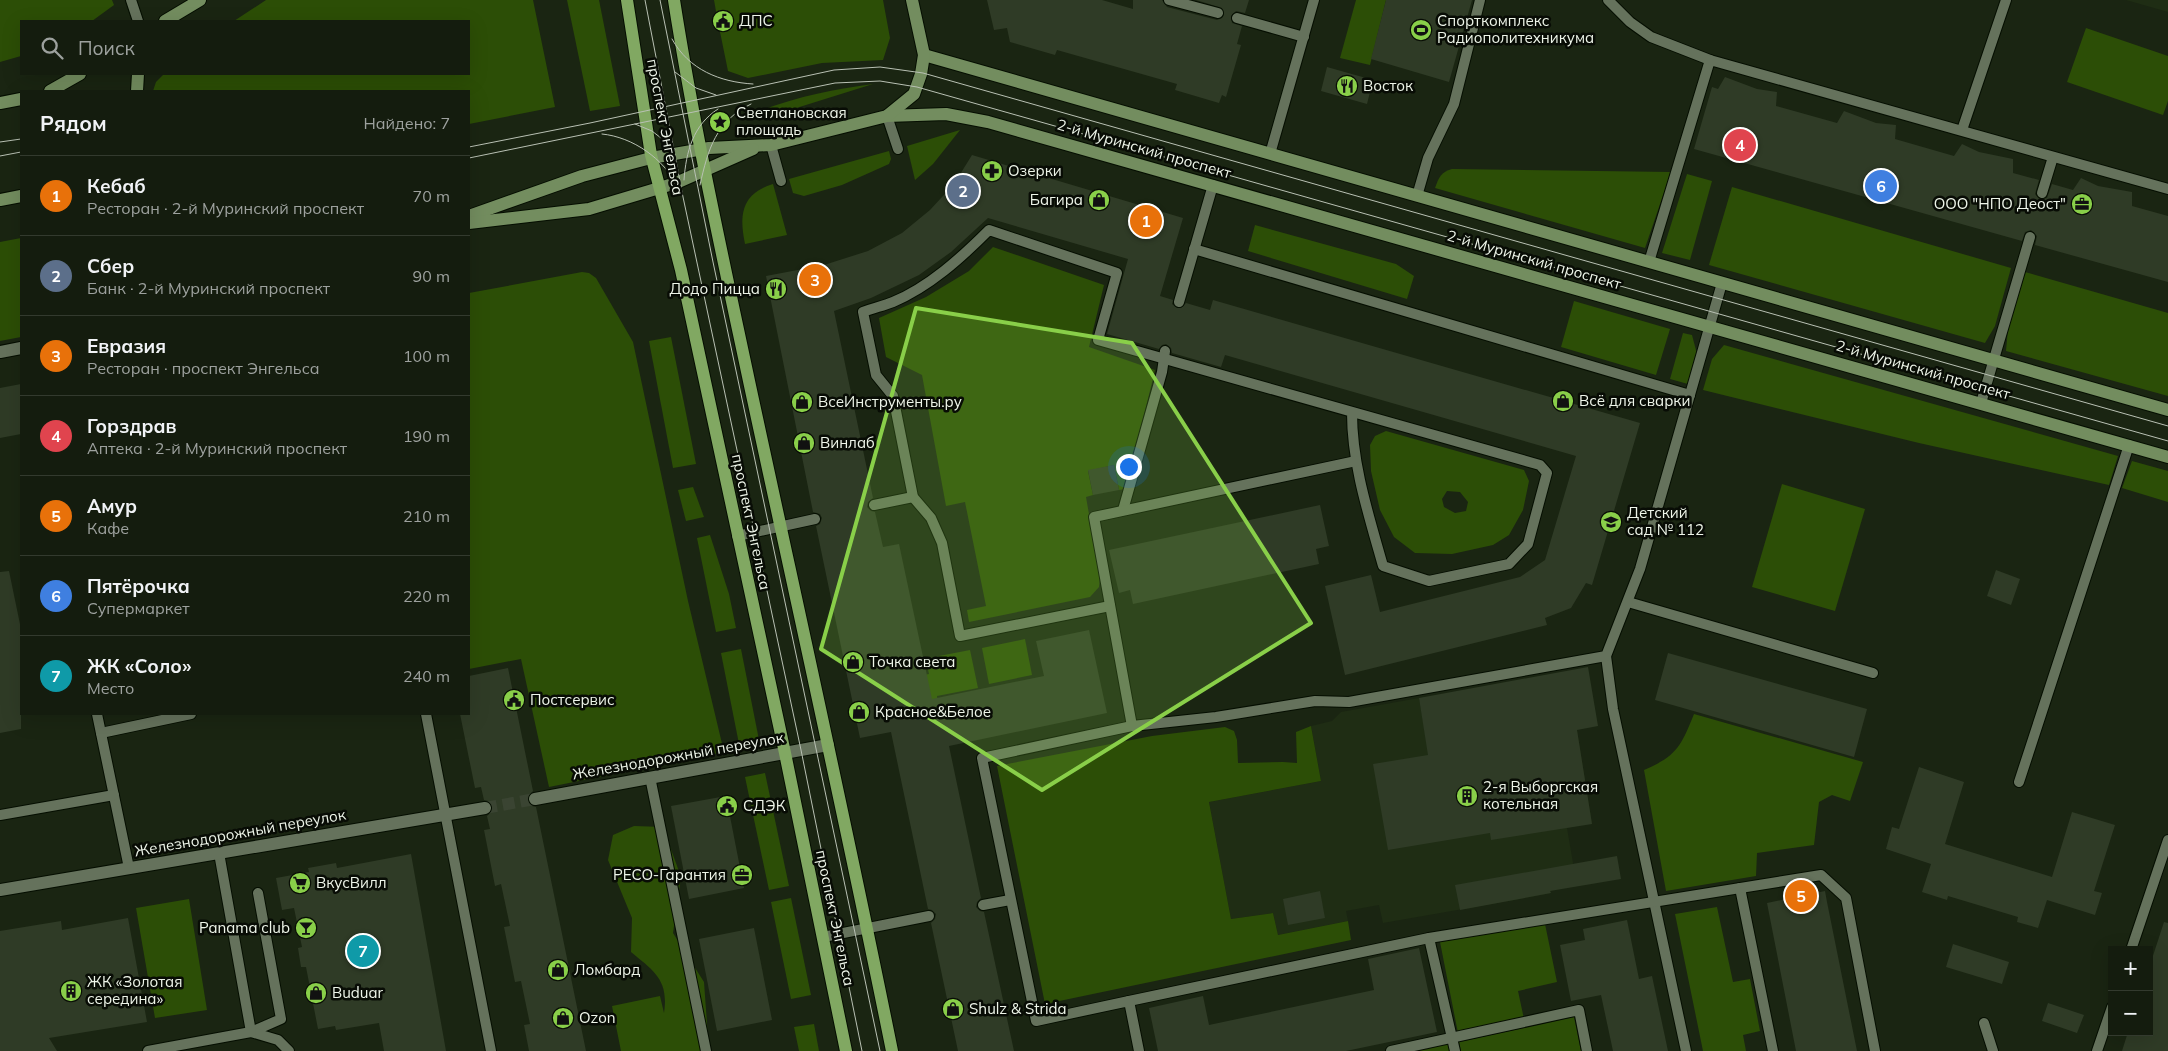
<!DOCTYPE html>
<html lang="ru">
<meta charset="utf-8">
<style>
body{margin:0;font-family:Mulish,sans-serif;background:#1d2517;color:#f1f3f6}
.controls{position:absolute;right:15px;bottom:15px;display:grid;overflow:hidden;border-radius:0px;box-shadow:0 5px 20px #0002}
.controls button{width:45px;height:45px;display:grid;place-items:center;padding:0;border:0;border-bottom:1px solid #333a2e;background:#141c0e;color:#f1f3f6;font:25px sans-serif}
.you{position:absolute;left:1128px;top:466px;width:18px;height:18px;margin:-12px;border:4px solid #fff;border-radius:50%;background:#1a73e8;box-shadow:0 0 0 8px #1a73e833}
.badge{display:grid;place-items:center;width:32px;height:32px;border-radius:50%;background:#b45309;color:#fff;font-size:16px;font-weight:700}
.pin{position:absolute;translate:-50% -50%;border:2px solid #fff;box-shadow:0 1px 5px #0006}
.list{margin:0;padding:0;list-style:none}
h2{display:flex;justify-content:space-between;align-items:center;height:65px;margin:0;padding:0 20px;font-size:21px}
h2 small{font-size:16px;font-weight:400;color:#9da19e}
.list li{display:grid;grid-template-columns:32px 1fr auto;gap:15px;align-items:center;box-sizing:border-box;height:80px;padding:0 20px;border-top:1px solid #333a2e}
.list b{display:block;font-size:19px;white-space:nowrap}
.list p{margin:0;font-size:16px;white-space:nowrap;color:#9da19e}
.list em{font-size:16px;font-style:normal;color:#9da19e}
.icon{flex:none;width:28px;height:28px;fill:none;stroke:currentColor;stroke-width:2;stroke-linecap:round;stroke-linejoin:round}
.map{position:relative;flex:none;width:2168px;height:1051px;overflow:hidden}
.search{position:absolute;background:#141c0e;box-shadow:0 5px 20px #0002;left:20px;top:20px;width:450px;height:55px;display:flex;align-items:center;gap:12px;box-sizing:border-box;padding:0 18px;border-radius:0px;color:#9da19e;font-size:19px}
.panel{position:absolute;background:#141c0e;box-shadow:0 5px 20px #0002;left:20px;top:90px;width:450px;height:625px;border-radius:0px}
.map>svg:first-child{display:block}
.built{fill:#1f2d14}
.green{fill:#2c4e06;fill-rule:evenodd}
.building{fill:#2f3b26}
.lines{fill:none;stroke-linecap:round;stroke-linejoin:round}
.street-tunnel{stroke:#3a4432;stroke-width:12;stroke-dasharray:12 6;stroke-linecap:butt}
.lane-casing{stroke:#050e01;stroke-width:12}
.street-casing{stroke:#050e01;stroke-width:14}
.secondary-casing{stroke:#050e01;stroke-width:14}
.primary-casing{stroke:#050e01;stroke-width:14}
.lane{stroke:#65725c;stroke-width:10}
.street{stroke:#65725c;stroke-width:12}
.secondary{stroke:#738d5f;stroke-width:12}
.primary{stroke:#81a862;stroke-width:12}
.tram{stroke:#b9c1b4;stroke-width:1}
.marked{fill:#89cf49;fill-opacity:0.2;stroke:#89cf49;stroke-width:4;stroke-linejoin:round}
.labels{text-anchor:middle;stroke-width:5;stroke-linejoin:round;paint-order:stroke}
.poi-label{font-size:15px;fill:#eef5e9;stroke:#080c05;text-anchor:start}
.street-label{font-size:15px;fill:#eef5e9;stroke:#080c05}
</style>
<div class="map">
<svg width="2168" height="1051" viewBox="0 0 2168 1051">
<rect width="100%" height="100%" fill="#1a2512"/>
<g class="built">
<polygon points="2126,0 2168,0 2168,12"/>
<polygon points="1419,698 1429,754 1577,730 1592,823 1567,828 1577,886 1550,890 1551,893 1526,898 1383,923 1379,905 1346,911 1348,921 1278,935 1273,913 1231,919 1209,802 1321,781 1311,726 1332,721 1341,712"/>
</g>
<g class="green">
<polygon points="0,0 112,0 114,5 92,21 21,21 21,56 0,62"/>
<polygon points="266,0 533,0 555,107 469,124 469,91 153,91 156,82 164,74 469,74 469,21 234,21"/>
<polygon points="567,0 599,0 620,106 590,111"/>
<polygon points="714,0 883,0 890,38 883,60 822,63 748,78 728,71 719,27 730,25 728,15 717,17"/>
<polygon points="1356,0 1386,0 1370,65 1340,58"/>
<polygon points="2086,28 2168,56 2168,101 2163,115 2067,82"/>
<path d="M873,84L761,119L759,111C796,97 835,89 873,84Z"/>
<polygon points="960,130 933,164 915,180 907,146"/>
<polygon points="889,151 891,159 889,164 842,185 804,196 793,193 789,179"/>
<path d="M1452,169L1671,172L1645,248L1435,188C1439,177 1441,172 1452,169Z"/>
<polygon points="1687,174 1712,181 1690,260 1662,253"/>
<path d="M773,184L787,235L745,244C739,215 741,194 773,184Z"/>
<polygon points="1732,187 2011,268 1995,326 1985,343 1709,265"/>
<polygon points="1255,225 1396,264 1414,276 1407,299 1248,251"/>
<polygon points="21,238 21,337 0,341 0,242"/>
<polygon points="993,247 1104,285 1089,347 1155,370 1126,489 1119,490 1114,465 1088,471 1093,495 1086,497 1100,577 1099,587 1090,597 969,622 967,610 986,606 965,502 946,506 922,375 886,357 879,318 926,297 969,271"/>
<polygon points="582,272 589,273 596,278 633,342 688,601 724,752 549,787 521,659 469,669 469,293"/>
<polygon points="2025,272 2168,313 2168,396 2006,351 2008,329"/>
<polygon points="1574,301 1670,329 1656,375 1561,347"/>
<polygon points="1683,333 1692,335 1697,354 1688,384 1670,379"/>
<polygon points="671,337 696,464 673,468 649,341"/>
<polygon points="1724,345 2118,456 2109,485 1919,443 1703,390 1712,359"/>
<path d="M1386,431L1524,470L1529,481L1523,510L1509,535L1493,545L1452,554L1415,553L1394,537L1380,510L1371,471L1370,445L1375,436ZM1447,491L1460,492L1468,502L1466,511L1455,513L1444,507L1442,499Z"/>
<polygon points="2132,461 2168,471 2168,502 2122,488"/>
<polygon points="1782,484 1865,509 1835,611 1752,587"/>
<polygon points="693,487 704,517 686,521 678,490"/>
<polygon points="710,535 729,594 736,628 716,632 697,538"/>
<polygon points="1025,639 1032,675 989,684 982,648"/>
<polygon points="741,649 760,745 740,749 721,653"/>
<polygon points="970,650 978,688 937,696 938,704 919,708 913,677 929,674 927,665 940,662 939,656"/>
<path d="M1694,714L1863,762L1850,801L1832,795L1819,802L1814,845L1757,853L1756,876L1666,891L1644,770C1677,756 1681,746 1694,714Z"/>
<polygon points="1311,726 1321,781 1209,802 1231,919 1273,913 1278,935 1348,921 1351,940 1045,1004 997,766 1152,736 1225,727 1234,731 1237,740 1238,763 1283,762 1297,763 1296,732"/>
<polygon points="765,773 789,886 769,890 745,777"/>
<path d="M634,826L663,827L681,877L673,933L704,982L709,1051H621L612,1006L660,996L664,1013C669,980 654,971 631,952L632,918L608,860L613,835Z"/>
<polygon points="791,898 811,995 791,999 771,902"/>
<polygon points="189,899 207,1010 155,1018 136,908"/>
<polygon points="1717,907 1733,982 1750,979 1760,1031 1743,1035 1746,1051 1703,1051 1675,914"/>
<polygon points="1545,924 1557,982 1518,991 1524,1019 1458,1033 1440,942"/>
<polygon points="1574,1017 1581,1051 1461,1051 1459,1042"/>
<polygon points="814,1024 819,1051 799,1051 794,1027"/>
<polygon points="1446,1044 1450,1046 1452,1051 1412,1051"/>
</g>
<g class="building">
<polygon points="987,0 1102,0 1133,9 1133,0 1162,0 1167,7 1217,20 1222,18 1224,15 1222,8 1196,0 1249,0 1245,13 1236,11 1231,16 1232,23 1242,26 1237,44 1241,45 1226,97 1222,95 1219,103 1175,90 1177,84 1057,50 1055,55 1010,42 1007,28 994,30"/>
<polygon points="1386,0 1472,0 1449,82 1371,59"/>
<polygon points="1327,67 1373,80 1367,104 1321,91"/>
<polygon points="1725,77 1757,89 1777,92 1776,106 1837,123 1844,111 1876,123 1896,125 1895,139 1954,156 1962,144 1979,152 2013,159 2013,173 2039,180 2035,194 2040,200 2047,198 2052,184 2073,190 2081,178 2098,186 2132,192 2132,206 2168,216 2168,282 2035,245 2037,236 2031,230 2025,232 2022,241 1694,149 1712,87 1718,89"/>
<polygon points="972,155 1183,218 1160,296 1173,300 1172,304 1177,308 1181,308 1186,303 1210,310 1213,300 1640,423 1592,585 1586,583 1571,608 1545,618 1547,625 1345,675 1325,586 1371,575 1380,612 1520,577 1545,560 1576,456 1225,355 1221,367 1172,353 1171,348 1166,344 1162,345 1159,349 1107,334 1128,259 988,218 951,252 919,275 871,298 834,311 873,498 868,502 867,507 871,511 875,512 883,547 899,544 932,699 1044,676 1036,641 1089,630 1107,713 949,746 981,898 977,902 976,907 980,911 984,912 1014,1051 958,1051 931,923 935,919 936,914 932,910 928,909 891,732 860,738 816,526 820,524 822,518 820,514 813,512 766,276 824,265 868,251 902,233 930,210 954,184"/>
<polygon points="21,384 21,434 0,438 0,388"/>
<polygon points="1114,465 1119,490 1093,495 1088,470"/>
<polygon points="1320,505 1329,546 1316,549 1319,564 1133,604 1130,590 1119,593 1109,550"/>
<polygon points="1996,570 2020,579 2011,605 1987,596"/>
<polygon points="9,571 21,629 21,729 0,733 0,572"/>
<polygon points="1668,653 1867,709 1854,757 1655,700"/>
<polygon points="1588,667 1598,726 1577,730 1592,824 1491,840 1490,833 1388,850 1373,764 1428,755 1419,698"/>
<polygon points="508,668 533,791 528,796 527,801 532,806 536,807 586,1051 529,1051 524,1025 530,1024 521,981 515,982 504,927 510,926 501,884 495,886 484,830 490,829 487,816 492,811 493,806 488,801 484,800 481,787 475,788 460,714 469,714 469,676"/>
<polygon points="1919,767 1964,782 1945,844 2052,877 2072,812 2115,825 2094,891 2102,893 2095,915 2047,900 2038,928 2017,922 2018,917 1948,896 1947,900 1922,892 1931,864 1886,849 1892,827 1899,829"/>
<polygon points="726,796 744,888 689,899 671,806"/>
<polygon points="411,854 446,1051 384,1051 379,1023 336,1030 335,1026 318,1029 306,967 301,967 298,948 302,947 294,908 282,910 276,878 309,872 308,868 336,863 337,868"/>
<polygon points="1617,856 1621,879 1550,891 1551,893 1460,910 1455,885"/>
<polygon points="1320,891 1325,918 1288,925 1283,899"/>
<polygon points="1825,891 1827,902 1857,1051 1796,1051 1767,903"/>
<polygon points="128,918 147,1022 49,1038 57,1051 0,1051 0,931 61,921 62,930"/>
<polygon points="1627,920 1639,979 1652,976 1668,1051 1613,1051 1601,995 1571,1001 1560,945 1585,940 1583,929"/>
<polygon points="2164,922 2168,923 2168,1051 2122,1051 2128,1032 2149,1032 2149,968"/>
<polygon points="754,928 772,1020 717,1031 699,939"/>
<polygon points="1953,944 2009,962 2002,984 1946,967"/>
<polygon points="1419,948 1437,1032 1346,1051 1158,1051 1149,1008 1203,996 1209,1025 1374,990 1368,959"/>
<polygon points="2048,1003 2084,1015 2077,1033 2042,1021"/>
</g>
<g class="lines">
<polyline class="street-tunnel" points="485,808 535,799"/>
<g class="lane-casing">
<g id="lane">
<polyline points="131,0 138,21"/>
<polyline points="1169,0 1218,13"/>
<polyline points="1608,0 1630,22 1651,37 1710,60"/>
<polyline points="1237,18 1304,37"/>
<polyline points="887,116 898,149"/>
<polyline points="1962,130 2006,0"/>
<polyline points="771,145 781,181"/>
<polyline points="1270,154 1314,0"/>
<polyline points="2042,193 2053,157"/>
<polyline points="1417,196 1428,158 1454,104 1480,0"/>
<polyline points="1194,249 1690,395"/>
<polyline points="1649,262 1710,60 2168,189"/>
<polyline points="1179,302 1213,185"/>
<polyline points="1981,403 2030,237"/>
<polyline points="874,505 913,497"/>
<polyline points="1123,510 1162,372 1165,351"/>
<polyline points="737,536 815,519"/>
<polyline points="1628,602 1873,673"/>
<path d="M1110,606L960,636L942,543L931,518L913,497L893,396L876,375L863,312C873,308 883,306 893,302C929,287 961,258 989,230L1117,273L1098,340L1540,465L1547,473L1528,544L1509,564L1429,581L1383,566C1369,516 1352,465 1352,413"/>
<polyline points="1606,656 1613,709 1686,1051"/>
<polyline points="97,714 129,868"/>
<polyline points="426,714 491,1051"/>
<polyline points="1132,726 1094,517 1356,461"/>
<polyline points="101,733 191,714"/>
<polyline points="650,777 706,1051"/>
<polyline points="2019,782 2129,445"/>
<polyline points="0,815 114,795"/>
<polyline points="1740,888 1773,1051"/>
<polyline points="983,905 1010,900"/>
<polyline points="823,937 929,916"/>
<polyline points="1429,938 1455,1051"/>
<polyline points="2131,950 2168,840"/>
<polyline points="1129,1001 1429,938 1821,875 1846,898 1875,1051"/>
<polyline points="1984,1023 1993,1051"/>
<polyline points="251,1032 281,1019 258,893"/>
<polyline points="251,1032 278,1040 289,1051"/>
<polyline points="148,1051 251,1032 219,853"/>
<polyline points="1139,1051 1129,1001 1036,1021 982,758 1132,726 1216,717 1315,701 1349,702 1606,656 1640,569 1722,283"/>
<polyline points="1391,1051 1579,1010 1587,1051"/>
<polyline points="2097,1051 2112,1007"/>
</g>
</g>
<g class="street-casing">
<g id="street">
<polyline points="0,352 21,348"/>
<polyline points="535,799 828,745"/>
<polyline points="0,890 485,808"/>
</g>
</g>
<g class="secondary-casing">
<g id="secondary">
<polyline points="165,21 200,0"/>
<polyline points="924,55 2168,410"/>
<polyline points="50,91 80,74"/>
<polyline points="137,91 138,74"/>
<polyline points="0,103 21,99"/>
<polyline points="887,116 946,114 988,122 2168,457"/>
<polyline points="0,200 21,196"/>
<polyline points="469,216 582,176 651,158 709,148 771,145 887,116 914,94 921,74 924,55 912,0"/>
<polyline points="469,223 589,209 676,183 753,149"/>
</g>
</g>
<g class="primary-casing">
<g id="primary">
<polyline points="627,0 651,155 681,270 785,753 846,1051"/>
<path d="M674,0C694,128 722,254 749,381C797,604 847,827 892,1051"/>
</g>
</g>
<use href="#lane" class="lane"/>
<use href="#street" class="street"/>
<use href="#secondary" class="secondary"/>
<use href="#primary" class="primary"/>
<g class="tram">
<polyline points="645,0 683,197 801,750 862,1051"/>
<polyline points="660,0 713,262 880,1051"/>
<path d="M672,39C689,70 720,82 753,84"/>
<polyline points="675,72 696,88 716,95"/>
<polyline points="635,124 652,131 675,149"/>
<path d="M602,134C633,137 664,159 677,186"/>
<polyline points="0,142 21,139"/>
<polyline points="469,147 590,123 834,70 880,67 923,73 2168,426"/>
<polyline points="0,156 21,152"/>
<polyline points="469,158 835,83 880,81 917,87 2168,441"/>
<path d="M684,180C686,152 693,125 718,109"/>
<path d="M700,185C708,149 716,121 751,104"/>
</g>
</g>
<path class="marked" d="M916,308L1132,343L1311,623L1042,790L821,649Z"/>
<defs>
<g id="civic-disc" transform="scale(1.125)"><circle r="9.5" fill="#89cf49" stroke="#080c05"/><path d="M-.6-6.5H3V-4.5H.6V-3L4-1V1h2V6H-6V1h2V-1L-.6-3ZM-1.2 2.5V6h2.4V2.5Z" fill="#111"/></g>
<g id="stadium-disc" transform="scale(1.125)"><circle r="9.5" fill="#89cf49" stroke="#080c05"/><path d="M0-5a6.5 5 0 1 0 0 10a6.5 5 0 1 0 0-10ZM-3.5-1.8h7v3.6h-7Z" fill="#111"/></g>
<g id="restaurant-disc" transform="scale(1.125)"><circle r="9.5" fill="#89cf49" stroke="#080c05"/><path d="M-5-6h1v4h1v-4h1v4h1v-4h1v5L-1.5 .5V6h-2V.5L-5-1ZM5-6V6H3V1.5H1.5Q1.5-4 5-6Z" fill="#111"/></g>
<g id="sight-disc" transform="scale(1.125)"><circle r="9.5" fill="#89cf49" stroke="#080c05"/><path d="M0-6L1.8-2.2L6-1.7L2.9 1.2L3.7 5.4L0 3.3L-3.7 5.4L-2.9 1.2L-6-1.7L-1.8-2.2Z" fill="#111"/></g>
<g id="pharmacy-disc" transform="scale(1.125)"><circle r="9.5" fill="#89cf49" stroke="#080c05"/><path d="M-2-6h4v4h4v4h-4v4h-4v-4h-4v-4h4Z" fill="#111"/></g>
<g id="shop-disc" transform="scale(1.125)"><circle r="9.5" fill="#89cf49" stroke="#080c05"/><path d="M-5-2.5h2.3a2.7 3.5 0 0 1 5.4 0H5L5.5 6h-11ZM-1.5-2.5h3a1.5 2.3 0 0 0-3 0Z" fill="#111"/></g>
<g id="office-disc" transform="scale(1.125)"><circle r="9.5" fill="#89cf49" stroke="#080c05"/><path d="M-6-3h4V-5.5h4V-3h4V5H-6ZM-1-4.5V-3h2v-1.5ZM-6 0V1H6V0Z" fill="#111"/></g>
<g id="school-disc" transform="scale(1.125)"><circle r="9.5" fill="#89cf49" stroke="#080c05"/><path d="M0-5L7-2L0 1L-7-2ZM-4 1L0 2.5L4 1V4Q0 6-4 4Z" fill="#111"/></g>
<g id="building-disc" transform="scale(1.125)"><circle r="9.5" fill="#89cf49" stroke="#080c05"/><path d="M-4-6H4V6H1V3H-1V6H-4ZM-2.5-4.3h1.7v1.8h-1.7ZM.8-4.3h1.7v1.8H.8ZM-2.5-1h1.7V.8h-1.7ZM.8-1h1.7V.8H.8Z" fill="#111"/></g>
<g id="supermarket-disc" transform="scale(1.125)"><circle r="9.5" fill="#89cf49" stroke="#080c05"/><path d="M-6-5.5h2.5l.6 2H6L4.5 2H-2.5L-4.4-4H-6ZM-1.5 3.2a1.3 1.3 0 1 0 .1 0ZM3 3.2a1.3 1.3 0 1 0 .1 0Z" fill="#111"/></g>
<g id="bar-disc" transform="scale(1.125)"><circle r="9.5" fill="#89cf49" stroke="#080c05"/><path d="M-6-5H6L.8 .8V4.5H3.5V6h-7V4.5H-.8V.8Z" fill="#111"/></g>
</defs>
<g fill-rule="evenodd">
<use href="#civic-disc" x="723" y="21"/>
<use href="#stadium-disc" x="1421" y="30"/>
<use href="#restaurant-disc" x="1347" y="86"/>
<use href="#sight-disc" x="720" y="122"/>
<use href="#pharmacy-disc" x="992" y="171"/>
<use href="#shop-disc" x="1099" y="200"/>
<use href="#office-disc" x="2082" y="204"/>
<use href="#restaurant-disc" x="776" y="289"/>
<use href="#shop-disc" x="1563" y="401"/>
<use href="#shop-disc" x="802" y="402"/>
<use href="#shop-disc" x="804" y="443"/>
<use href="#school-disc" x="1611" y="522"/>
<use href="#shop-disc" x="853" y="662"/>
<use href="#civic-disc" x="514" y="700"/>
<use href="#shop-disc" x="859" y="712"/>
<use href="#building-disc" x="1467" y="796"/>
<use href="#civic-disc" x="727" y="806"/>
<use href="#office-disc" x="742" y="875"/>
<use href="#supermarket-disc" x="300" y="883"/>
<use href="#bar-disc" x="306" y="928"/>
<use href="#shop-disc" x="558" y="970"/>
<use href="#building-disc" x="71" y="991"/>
<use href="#shop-disc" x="316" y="993"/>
<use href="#shop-disc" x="953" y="1009"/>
<use href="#shop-disc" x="563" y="1018"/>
</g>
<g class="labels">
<g class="poi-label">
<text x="739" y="26">ДПС</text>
<text x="1437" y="26">Спорткомплекс<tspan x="1437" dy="17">Радиополитехникума</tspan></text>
<text x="1363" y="91">Восток</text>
<text x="736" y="118">Светлановская<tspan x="736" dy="17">площадь</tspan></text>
<text x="1008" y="176">Озерки</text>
<text x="1083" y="205" text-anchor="end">Багира</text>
<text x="2066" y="209" text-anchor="end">ООО "НПО Деост"</text>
<text x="760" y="294" text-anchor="end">Додо Пицца</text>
<text x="1579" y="406">Всё для сварки</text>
<text x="818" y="407">ВсеИнструменты.ру</text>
<text x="820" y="448">Винлаб</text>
<text x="1627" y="518">Детский<tspan x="1627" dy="17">сад № 112</tspan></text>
<text x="869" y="667">Точка света</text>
<text x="530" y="705">Постсервис</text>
<text x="875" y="717">Красное&amp;Белое</text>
<text x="1483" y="792">2-я Выборгская<tspan x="1483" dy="17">котельная</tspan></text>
<text x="743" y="811">СДЭК</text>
<text x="726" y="880" text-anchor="end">РЕСО-Гарантия</text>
<text x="316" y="888">ВкусВилл</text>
<text x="290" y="933" text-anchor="end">Panama club</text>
<text x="574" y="975">Ломбард</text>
<text x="87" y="987">ЖК «Золотая<tspan x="87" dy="17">середина»</tspan></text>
<text x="332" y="998">Buduar</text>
<text x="969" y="1014">Shulz &amp; Strida</text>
<text x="579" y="1023">Ozon</text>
</g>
<g class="street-label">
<text transform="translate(665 127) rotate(79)" y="5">проспект Энгельса</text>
<text transform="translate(1144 149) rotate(16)" y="5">2-й Муринский проспект</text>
<text transform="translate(1534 260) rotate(16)" y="5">2-й Муринский проспект</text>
<text transform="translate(1923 370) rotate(16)" y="5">2-й Муринский проспект</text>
<text transform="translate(751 522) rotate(78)" y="5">проспект Энгельса</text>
<text transform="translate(678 756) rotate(-10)" y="5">Железнодорожный переулок</text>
<text transform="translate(240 833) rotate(-10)" y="5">Железнодорожный переулок</text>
<text transform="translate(835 918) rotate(78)" y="5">проспект Энгельса</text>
</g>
</g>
</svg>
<div class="controls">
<button>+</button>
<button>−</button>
</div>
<div class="you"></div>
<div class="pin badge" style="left:1146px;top:221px;background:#e8710a">1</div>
<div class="pin badge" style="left:963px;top:191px;background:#5c6f8a">2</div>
<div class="pin badge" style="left:815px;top:280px;background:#e8710a">3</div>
<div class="pin badge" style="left:1740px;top:145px;background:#e0444e">4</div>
<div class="pin badge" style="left:1801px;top:896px;background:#e8710a">5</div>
<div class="pin badge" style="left:1881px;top:186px;background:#3f7fe0">6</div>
<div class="pin badge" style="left:363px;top:951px;background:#0f9aa8">7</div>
<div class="search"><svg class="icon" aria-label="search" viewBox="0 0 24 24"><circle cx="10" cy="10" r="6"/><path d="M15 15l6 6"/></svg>Поиск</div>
<section class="panel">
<h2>Рядом<small>Найдено: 7</small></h2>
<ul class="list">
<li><span class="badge" style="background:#e8710a">1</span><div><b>Кебаб</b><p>Ресторан · 2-й Муринский проспект</p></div><em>70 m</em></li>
<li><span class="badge" style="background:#5c6f8a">2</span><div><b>Сбер</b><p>Банк · 2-й Муринский проспект</p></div><em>90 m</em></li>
<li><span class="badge" style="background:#e8710a">3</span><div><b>Евразия</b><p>Ресторан · проспект Энгельса</p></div><em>100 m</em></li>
<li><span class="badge" style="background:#e0444e">4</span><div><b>Горздрав</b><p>Аптека · 2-й Муринский проспект</p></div><em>190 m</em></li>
<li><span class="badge" style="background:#e8710a">5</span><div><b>Амур</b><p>Кафе</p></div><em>210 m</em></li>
<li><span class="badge" style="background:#3f7fe0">6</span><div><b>Пятёрочка</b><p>Супермаркет</p></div><em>220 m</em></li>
<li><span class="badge" style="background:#0f9aa8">7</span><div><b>ЖК «Соло»</b><p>Место</p></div><em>240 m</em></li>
</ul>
</section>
</div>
